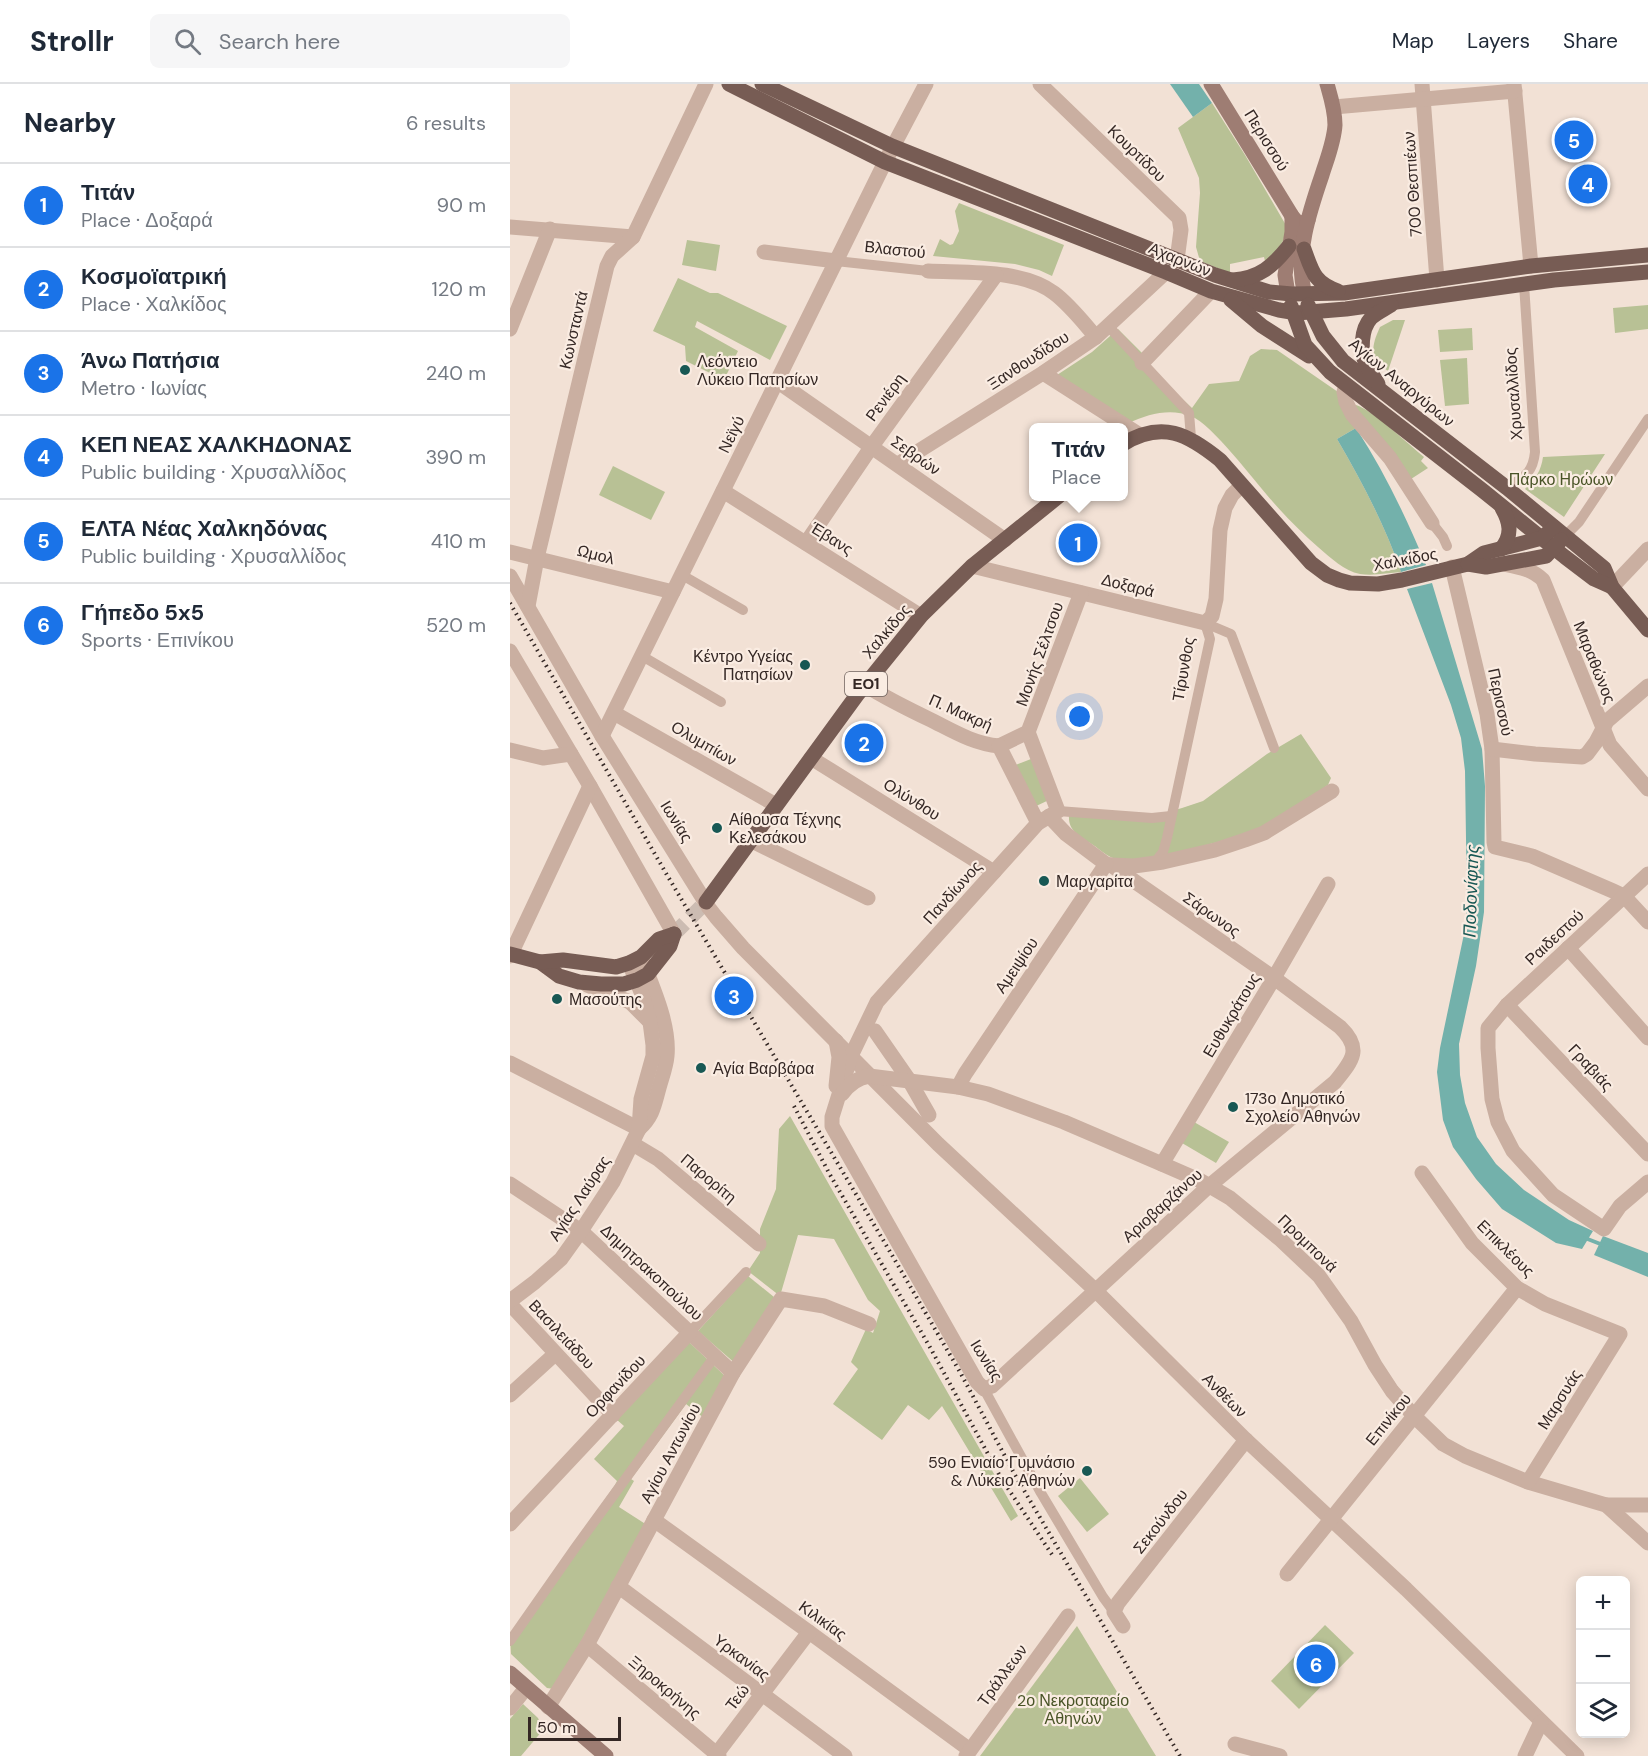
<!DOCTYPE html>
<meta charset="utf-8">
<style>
body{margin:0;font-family:"DM Sans",sans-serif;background:#f6f6f7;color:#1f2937}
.controls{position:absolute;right:18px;bottom:18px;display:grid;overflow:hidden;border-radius:9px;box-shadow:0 3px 15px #0003}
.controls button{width:54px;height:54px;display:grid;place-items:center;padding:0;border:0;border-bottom:2px solid #e0e1e3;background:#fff;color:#1f2937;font:30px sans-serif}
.scale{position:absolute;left:18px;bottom:15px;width:93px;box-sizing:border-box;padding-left:6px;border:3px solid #342724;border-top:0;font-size:16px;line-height:21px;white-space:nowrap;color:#342724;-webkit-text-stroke:4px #faece2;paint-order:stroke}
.you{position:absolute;left:570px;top:633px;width:21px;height:21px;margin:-15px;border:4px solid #fff;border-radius:50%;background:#1a73e8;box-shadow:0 0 0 9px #1a73e833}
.badge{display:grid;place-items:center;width:39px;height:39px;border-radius:50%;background:#1a73e8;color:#fff;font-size:20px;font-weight:700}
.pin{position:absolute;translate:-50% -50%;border:3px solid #fff;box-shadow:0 2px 6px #0006}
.popup{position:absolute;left:519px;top:339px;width:99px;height:78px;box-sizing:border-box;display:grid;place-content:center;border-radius:9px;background:#fff;filter:drop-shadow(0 2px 4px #0005);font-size:20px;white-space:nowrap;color:#747a83}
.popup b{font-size:22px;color:#1f2937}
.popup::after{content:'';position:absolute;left:50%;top:100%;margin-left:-12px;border:12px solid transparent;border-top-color:#fff}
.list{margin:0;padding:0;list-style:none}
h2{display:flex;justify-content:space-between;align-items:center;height:78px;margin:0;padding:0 24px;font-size:26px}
h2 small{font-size:20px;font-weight:400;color:#747a83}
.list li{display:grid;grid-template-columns:39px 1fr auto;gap:18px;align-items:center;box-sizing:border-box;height:84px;padding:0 24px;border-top:2px solid #e0e1e3}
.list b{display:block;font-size:22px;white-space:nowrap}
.list p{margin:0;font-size:20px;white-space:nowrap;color:#747a83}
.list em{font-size:20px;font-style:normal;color:#747a83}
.icon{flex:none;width:33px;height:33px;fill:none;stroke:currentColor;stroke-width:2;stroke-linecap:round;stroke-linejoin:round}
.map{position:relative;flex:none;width:1138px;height:1672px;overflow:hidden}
header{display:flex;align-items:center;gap:36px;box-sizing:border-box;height:84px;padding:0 30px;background:#fff;border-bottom:2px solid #e0e1e3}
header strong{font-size:28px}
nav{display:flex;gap:33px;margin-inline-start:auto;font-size:21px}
.search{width:420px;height:54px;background:#f6f6f7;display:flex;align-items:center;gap:15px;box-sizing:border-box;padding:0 21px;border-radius:9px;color:#747a83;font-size:22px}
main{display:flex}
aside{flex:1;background:#fff}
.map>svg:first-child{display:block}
.green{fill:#b8c195}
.water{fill:#73b1ab}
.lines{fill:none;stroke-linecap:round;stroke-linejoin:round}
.stream{stroke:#73b1ab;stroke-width:4}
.primary-tunnel{stroke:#ccbcb2;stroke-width:15;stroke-dasharray:15 8;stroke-linecap:butt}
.pedestrian{stroke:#caafa1;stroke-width:10}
.minor{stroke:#caafa1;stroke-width:15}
.tertiary{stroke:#caafa1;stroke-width:15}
.secondary{stroke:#9e7d73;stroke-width:15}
.primary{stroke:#775c54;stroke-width:15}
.rail{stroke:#342724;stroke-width:4;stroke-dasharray:1.5 4.5;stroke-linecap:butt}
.poi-dot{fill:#185854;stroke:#faece2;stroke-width:2}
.labels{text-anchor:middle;stroke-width:4.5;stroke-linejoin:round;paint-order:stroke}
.shield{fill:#faece2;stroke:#6f625d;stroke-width:1.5}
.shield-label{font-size:15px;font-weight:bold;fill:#342724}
.street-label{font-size:16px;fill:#342724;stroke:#faece2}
.poi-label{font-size:16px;fill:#342724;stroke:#faece2;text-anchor:start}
.park-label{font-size:16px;fill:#495427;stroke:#faece2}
.water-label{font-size:18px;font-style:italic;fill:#185854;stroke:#faece2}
</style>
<header>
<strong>Strollr</strong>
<div class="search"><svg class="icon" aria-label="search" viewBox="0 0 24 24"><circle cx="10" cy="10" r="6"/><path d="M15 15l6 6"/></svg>Search here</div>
<nav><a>Map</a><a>Layers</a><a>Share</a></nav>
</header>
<main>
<aside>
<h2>Nearby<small>6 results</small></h2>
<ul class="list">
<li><span class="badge">1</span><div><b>Τιτάν</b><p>Place · Δοξαρά</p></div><em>90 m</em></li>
<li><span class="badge">2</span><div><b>Κοσμοϊατρική</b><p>Place · Χαλκίδος</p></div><em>120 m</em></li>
<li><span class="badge">3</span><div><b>Άνω Πατήσια</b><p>Metro · Ιωνίας</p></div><em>240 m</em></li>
<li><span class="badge">4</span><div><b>ΚΕΠ ΝΕΑΣ ΧΑΛΚΗΔΟΝΑΣ</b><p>Public building · Χρυσαλλίδος</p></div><em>390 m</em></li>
<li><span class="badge">5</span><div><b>ΕΛΤΑ Νέας Χαλκηδόνας</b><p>Public building · Χρυσαλλίδος</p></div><em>410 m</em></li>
<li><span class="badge">6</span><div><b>Γήπεδο 5x5</b><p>Sports · Επινίκου</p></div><em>520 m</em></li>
</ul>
</aside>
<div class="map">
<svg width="1138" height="1672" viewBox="0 0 1138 1672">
<rect width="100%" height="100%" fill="#f2e1d5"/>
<g class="green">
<polygon points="702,19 735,71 777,143 773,157 756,181 754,173 720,180 720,189 690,177 686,163 690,109 689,94 668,44"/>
<polygon points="449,119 554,161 542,192 529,186 505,180 423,172 430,155 440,161 443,160 449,147 445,127"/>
<polygon points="177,156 210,161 206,187 172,181"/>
<polygon points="168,194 200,209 208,209 277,242 260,276 187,237 185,243 228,267 214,296 176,277 175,262 143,247"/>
<polygon points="1138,221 1138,245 1105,249 1103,224"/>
<path d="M883,236H895L878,287C859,273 861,263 870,243Z"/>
<polygon points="962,244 963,266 930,268 928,246"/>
<path d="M608,245L635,272L631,276L682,324L699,300L729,297L740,272L751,265L767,266L828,308L846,344L827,355C852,398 875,441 891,488C878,489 863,492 850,490C834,487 821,474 808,463C792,449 777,434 763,418C745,398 703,341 681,332C660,324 638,330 619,339L547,291L582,268Z"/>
<polygon points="957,274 959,320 935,322 930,276"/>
<path d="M846,321C863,326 898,360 914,373L911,377L918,384L901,395L845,323Z"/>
<path d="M1095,370L1054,433L1015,405C1026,394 1031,387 1033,373Z"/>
<polygon points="103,382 155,408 141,436 89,411"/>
<path d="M791,650L821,694L818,701C799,714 777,731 756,741C727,754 631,783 603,774C595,771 587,763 580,759C569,752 558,746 559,732L634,735L672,724L693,717L757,670Z"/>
<polygon points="521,675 539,716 524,723 503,682"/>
<polygon points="280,1032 508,1432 501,1437 432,1322 419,1336 398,1321 372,1356 323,1320 348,1285 341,1278 356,1245 363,1249 370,1227 358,1216 324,1155 288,1151 270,1212 238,1187 250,1169 250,1145 266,1105 269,1045"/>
<polygon points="684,1038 719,1058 706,1079 672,1059"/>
<polygon points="238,1192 264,1213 227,1281 188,1247"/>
<polygon points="179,1258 216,1293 194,1334 176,1320 121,1395 124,1397 109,1423 137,1441 44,1605 37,1604 1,1570 0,1551 105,1401 107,1397 84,1375 114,1342 106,1335"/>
<polygon points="570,1394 599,1430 577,1448 548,1412"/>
<polygon points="815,1541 844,1569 789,1625 761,1597"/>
<polygon points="567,1542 646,1672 470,1672"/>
<polygon points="13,1620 28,1634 33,1646 11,1672 0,1672 0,1635"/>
</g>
<g class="water">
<polygon points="660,0 689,0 702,19 683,33"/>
<path d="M846,344C874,387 896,433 916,481L891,488C875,441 852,398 827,355Z"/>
<polygon points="922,499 972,665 975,702 974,828 966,882 949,960 950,991 955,1019 967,1053 986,1080 1014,1106 1059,1136 1083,1147 1072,1165 1046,1159 992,1125 966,1095 943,1063 933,1036 927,988 930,964 954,850 957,823 955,687 951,654 941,621 897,505"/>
<polygon points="1093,1152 1138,1169 1138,1193 1084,1171"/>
</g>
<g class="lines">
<polyline class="stream" points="1075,1154 1093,1161"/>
<polyline class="primary-tunnel" points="164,850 196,818"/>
<g class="pedestrian">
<polyline points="326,177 418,187"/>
<polyline points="598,242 679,329 681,354"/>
<path d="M997,404C1014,393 1023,389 1025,368L1014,200"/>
<polyline points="922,439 933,453 937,462"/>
<polyline points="1055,452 1069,438 1138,335"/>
<polyline points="172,491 233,526"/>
<polyline points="695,539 721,550 764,664"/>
<polyline points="132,572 211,618"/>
<polyline points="548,727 642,734 661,732"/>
<polyline points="653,778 649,773 653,768 657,754 700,555 695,539"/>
<polyline points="180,1248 236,1188"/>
<polyline points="474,1305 531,1409 593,1513 604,1528"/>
<polyline points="0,1557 65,1464 205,1272"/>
</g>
<g class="minor">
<polyline points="530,0 669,134 671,146 667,176"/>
<polyline points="912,0 927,196"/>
<polyline points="1004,0 1021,182"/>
<polyline points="824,23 1005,7"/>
<polyline points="0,143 123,153"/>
<polyline points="254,168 326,177"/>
<path d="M418,187C457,189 512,185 544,209C560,221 573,238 586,253"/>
<polyline points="0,245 40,145"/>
<polyline points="632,279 701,207"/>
<polyline points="533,289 630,351"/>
<polyline points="267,297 495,456"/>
<polyline points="836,301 834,308 836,318 842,330 880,374 922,439"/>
<polyline points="388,380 533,289 586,253 656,188"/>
<polyline points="213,407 411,532"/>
<polyline points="296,459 362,362 486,191"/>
<polyline points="0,468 163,508"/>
<path d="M994,480C1009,483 1022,485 1033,496L1100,661L1138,705"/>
<polyline points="462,482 695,539 702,532 706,515 710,446 715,424 722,411 731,402"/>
<polyline points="942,483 977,630 982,665 984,758 985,763 1022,772 1103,807 1114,812 1138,838"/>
<polyline points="0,492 92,652 199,824 206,833 233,864 428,1060 585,1206 736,1356 896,1505 1067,1672"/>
<polyline points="1102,503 1138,465"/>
<polyline points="18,522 27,474 97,182 102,172 123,153 196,0"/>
<polyline points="0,567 80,702 164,850"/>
<path d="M355,601C376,614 398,625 421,636C443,647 464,660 489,662"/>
<polyline points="104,629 266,721"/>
<path d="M518,648L548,727L528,739L367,918L341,972L322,1033V1042L467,1298L474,1305L482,1302L699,1102L825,998C842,977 853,965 830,943L764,894L601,781L596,780L556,750L539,732"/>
<polyline points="92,652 375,78"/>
<polyline points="489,662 518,648 571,509"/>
<polyline points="489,662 528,739"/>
<polyline points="982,665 1025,670 1072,673 1077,670 1086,658 1097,637 1138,602"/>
<polyline points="0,666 33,674 61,670"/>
<polyline points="301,674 484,788"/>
<polyline points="240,756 358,814"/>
<polyline points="601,781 624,782 653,778 705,766 735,756 754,749 822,707"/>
<polyline points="1138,790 997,921 978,944 978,964 982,1015 988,1038 1003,1067 1043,1111 1094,1145 1110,1122 1138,1098"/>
<polyline points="1058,864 1138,954"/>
<polyline points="0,872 80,702"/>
<polyline points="997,921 1138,1070"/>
<polyline points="365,947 399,996 419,1031"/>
<polyline points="0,979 129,1045"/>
<polyline points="326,1002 329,973 326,957"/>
<polyline points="448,1003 455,990 596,780"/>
<path d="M332,1010C339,1000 347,994 359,992L448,1003L478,1010L554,1038L652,1080L691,1097L720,1114L771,1156L809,1192L841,1237L865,1281L882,1307L904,1332L933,1360L955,1372L1018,1398L1096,1421L1138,1459"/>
<polyline points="123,1060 148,1075 249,1160"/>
<polyline points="652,1080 764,894 818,800"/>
<polyline points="912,1089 962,1159 1007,1204 1035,1220 1110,1250 1018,1398"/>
<polyline points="0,1100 71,1147 223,1289"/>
<polyline points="0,1220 103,1331"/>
<polyline points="0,1311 45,1270"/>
<polyline points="1096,1421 1138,1421"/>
<polyline points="144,1436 299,1548 460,1666"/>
<polyline points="0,1440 180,1248"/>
<polyline points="777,1490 1007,1204"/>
<polyline points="108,1502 335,1672"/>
<polyline points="613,1542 604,1528 608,1519 736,1356"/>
<polyline points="77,1561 209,1672"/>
<polyline points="38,1623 77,1561 223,1289 271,1215 314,1222 359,1240"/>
<polyline points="0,1624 16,1604"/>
<polyline points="725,1660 770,1672"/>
<polyline points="205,1672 299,1548"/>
<polyline points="456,1672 558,1532"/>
<polyline points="1015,1672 1031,1638"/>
</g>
<g class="tertiary">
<polyline points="377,74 416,0"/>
<polyline points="77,901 120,918 138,936"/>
<path d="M129,1045C143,1032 144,1022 149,1004C152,993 156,983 157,972C160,940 142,902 131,873"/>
<polyline points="0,1217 25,1198 51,1175 71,1147 103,1098 129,1045 131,1015 143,972 143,961 140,938 132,910 119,879"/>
</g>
<g class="secondary">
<polyline points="701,0 782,132 787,138 791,140 798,136"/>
<polyline points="778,210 775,191 782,148 782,132"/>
<path d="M795,210C784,173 800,126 812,91C817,75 824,58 825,41C825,26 821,14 817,0"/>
<polyline points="0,1589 96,1672"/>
</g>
<g class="primary">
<polyline points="219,0 375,78 656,188 701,207 769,226 787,229 836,225 1044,196 1138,188"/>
<polyline points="252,0 382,62 705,191 759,208 782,210 834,209 1021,182 1138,171"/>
<path d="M794,165C802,187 804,199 828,207"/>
<path d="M723,196C750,194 763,182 779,162"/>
<polyline points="721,216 752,242 799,272"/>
<polyline points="798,221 813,252 833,277 997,404 1094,484 1102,503 1138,546"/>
<polyline points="781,222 795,261 820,288 972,406 1055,473 1084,495 1102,503"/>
<path d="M868,300C864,293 859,287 856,280C850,267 851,245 861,234C866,229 875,225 881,221"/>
<path d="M613,360C652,336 678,350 710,376L801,479L817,491L829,496L840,499L868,500L892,496L958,480L974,469L1032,454L1044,443"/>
<path d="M991,465C1003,451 1000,438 992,424"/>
<polyline points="958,480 976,483 1036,472 1051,456"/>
<polyline points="196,818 347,611 411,532 462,482 549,412"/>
<polyline points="0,870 30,878 49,892 69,898 91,900 114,900 127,896 138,890 160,862 164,850"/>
<polyline points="30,878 53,876 106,883 119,879 131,873 149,855 164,850"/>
</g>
<g class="rail">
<polyline points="0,519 157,791 379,1166 450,1288 505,1391 670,1672"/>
<polyline points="284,1022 319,1089 421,1265 491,1394 543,1472"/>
</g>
</g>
<g class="poi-dot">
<circle cx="175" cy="286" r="6"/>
<circle cx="295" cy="581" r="6"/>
<circle cx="207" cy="744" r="6"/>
<circle cx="534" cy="797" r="6"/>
<circle cx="47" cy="915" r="6"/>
<circle cx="191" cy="984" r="6"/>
<circle cx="723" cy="1023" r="6"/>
<circle cx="577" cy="1387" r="6"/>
</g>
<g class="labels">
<rect class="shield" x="335" y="588" width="42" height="24" rx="4.5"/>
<g class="shield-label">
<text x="356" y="605">ΕΟ1</text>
</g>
<g class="street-label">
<text transform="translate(757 56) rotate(58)" y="6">Περισσού</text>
<text transform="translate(627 69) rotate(44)" y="6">Κουρτίδου</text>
<text transform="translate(902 100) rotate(-94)" y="6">700 Θεσπιέων</text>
<text transform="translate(385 165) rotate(6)" y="6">Βλαστού</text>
<text transform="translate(670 175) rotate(22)" y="6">Αχαρνών</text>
<text transform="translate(63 246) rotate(-77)" y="6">Κωνσταντά</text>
<text transform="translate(518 276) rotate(-33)" y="6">Ξανθουδίδου</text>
<text transform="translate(892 298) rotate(39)" y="6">Αγίων Αναργύρων</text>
<text transform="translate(1003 310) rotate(-94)" y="6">Χρυσαλλίδος</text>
<text transform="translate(375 313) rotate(-54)" y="6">Ρενιέρη</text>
<text transform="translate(221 350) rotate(-64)" y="6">Νεϊγύ</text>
<text transform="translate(406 371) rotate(35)" y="6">Σεβρών</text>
<text transform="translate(322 454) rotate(32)" y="6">Έβανς</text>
<text transform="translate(86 470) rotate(14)" y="6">Ωμολ</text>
<text transform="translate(895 475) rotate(-11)" y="6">Χαλκίδος</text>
<text transform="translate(618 501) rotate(14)" y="6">Δοξαρά</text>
<text transform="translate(376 547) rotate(-50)" y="6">Χαλκίδος</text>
<text transform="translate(529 570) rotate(-70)" y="6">Μονής Σέλτσου</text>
<text transform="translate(1085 578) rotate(68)" y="6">Μαραθώνος</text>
<text transform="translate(673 585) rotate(-80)" y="6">Τίρυνθος</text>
<text transform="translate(991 618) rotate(78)" y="6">Περισσού</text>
<text transform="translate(451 628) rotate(24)" y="6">Π. Μακρή</text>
<text transform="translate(194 659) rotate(30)" y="6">Ολυμπίων</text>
<text transform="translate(402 715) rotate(32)" y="6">Ολύνθου</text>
<text transform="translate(167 737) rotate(58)" y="6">Ιωνίας</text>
<text transform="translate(442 808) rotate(-48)" y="6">Πανδίωνος</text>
<text transform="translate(702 830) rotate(35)" y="6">Σάρωνος</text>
<text transform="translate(1044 853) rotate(-43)" y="6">Ραιδεστού</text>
<text transform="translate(506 881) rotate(-56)" y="6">Αμειψίου</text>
<text transform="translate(721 931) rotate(-59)" y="6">Ευθυκράτους</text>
<text transform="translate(1081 983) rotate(47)" y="6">Γραβιάς</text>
<text transform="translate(199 1094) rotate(40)" y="6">Παρορίτη</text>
<text transform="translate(69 1114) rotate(-57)" y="6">Αγίας Λαύρας</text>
<text transform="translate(652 1121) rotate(-42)" y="6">Αριοβαρζάνου</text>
<text transform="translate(798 1159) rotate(44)" y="6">Προμπονά</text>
<text transform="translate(996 1164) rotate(45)" y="6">Επικλέους</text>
<text transform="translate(142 1188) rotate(43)" y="6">Δημητρακοπούλου</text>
<text transform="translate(52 1250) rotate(47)" y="6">Βασιλειάδου</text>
<text transform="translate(477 1276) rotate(58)" y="6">Ιωνίας</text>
<text transform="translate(105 1302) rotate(-47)" y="6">Ορφανίδου</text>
<text transform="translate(715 1311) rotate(45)" y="6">Ανθέων</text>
<text transform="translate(1049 1315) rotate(-58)" y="6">Μαρσυάς</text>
<text transform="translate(878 1335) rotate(-51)" y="6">Επινίκου</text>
<text transform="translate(160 1369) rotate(-62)" y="6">Αγίου Αντωνίου</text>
<text transform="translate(650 1437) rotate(-52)" y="6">Σεκούνδου</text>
<text transform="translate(313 1536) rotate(36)" y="6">Κιλικίας</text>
<text transform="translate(232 1573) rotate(37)" y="6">Υρκανίας</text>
<text transform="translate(492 1591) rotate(-54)" y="6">Τράλλεων</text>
<text transform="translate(155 1603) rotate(40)" y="6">Ξηροκρήνης</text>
<text transform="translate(227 1613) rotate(-53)" y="6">Τεώ</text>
</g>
<g class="poi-label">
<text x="187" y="283">Λεόντειο<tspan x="187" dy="18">Λύκειο Πατησίων</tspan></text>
<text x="283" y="578" text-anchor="end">Κέντρο Υγείας<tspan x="283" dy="18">Πατησίων</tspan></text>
<text x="219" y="741">Αίθουσα Τέχνης<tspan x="219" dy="18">Κελεσάκου</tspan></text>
<text x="546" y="803">Μαργαρίτα</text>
<text x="59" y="921">Μασούτης</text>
<text x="203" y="990">Αγία Βαρβάρα</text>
<text x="735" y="1020">173ο Δημοτικό<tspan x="735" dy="18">Σχολείο Αθηνών</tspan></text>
<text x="565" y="1384" text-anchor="end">59ο Ενιαίο Γυμνάσιο<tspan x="565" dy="18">&amp; Λύκειο Αθηνών</tspan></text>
</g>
<g class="park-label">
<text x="1051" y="401">Πάρκο Ηρώων</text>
<text x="563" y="1622">2ο Νεκροταφείο<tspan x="563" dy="18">Αθηνών</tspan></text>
</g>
<g class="water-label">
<text transform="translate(961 807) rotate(-88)" y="6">Ποδονίφτης</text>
</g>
</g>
</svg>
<div class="controls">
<button>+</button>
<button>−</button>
<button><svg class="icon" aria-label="layers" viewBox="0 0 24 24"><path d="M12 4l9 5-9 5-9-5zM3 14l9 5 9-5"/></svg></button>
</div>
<div class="scale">50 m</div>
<div class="you"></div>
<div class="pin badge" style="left:568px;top:459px">1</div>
<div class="popup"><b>Τιτάν</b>Place</div>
<div class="pin badge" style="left:354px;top:659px">2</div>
<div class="pin badge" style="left:224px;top:912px">3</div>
<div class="pin badge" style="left:1078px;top:100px">4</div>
<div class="pin badge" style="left:1064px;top:56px">5</div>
<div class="pin badge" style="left:806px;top:1580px">6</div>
</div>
</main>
